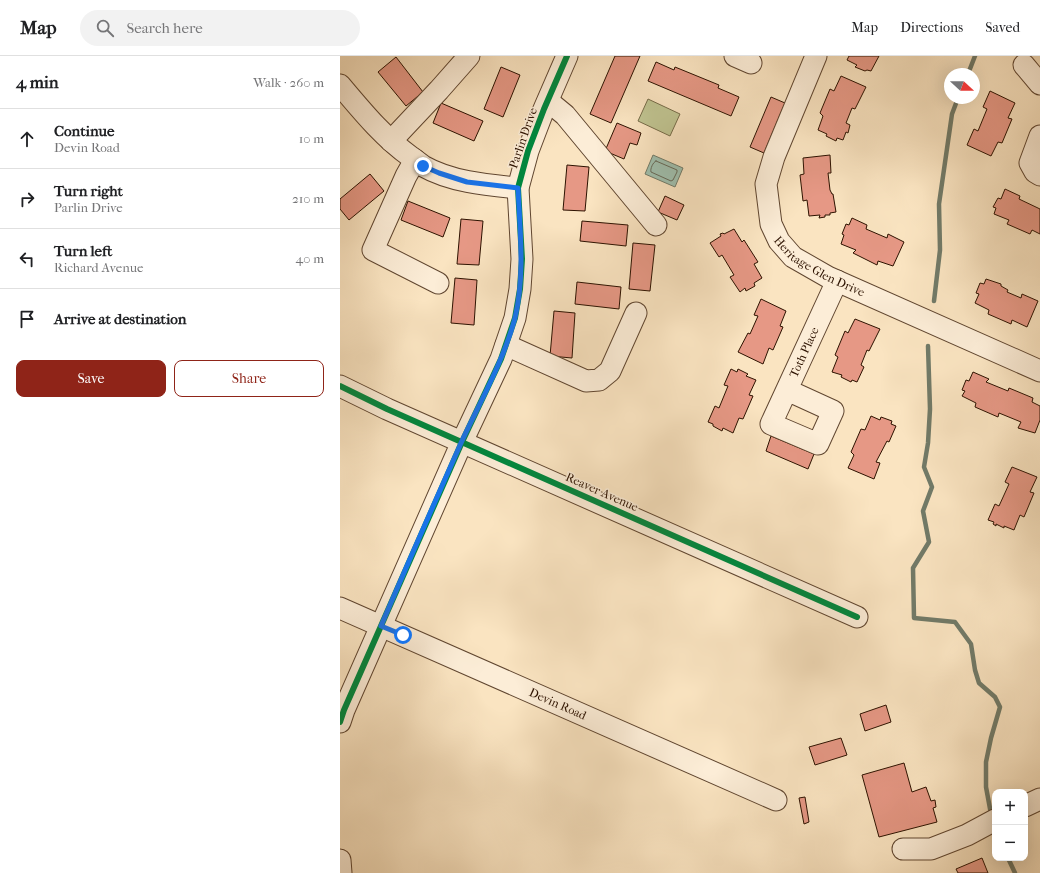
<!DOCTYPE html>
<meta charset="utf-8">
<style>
body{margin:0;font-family:"IM FELL French Canon",serif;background:#f2f2f2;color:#202124}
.controls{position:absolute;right:12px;bottom:12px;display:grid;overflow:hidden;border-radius:8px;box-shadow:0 4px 16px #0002}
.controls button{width:36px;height:36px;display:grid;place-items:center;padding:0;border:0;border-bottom:1px solid #e0e0e0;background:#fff;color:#202124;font:20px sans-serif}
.compass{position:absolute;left:604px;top:12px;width:36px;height:36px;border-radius:50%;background:#fff;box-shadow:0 4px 16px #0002;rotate:111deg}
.stop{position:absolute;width:12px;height:12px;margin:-9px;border:3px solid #1a73e8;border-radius:50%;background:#fff}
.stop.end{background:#1a73e8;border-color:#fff;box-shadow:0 1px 4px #0008}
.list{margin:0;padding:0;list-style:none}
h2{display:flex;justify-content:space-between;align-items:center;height:52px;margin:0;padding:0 16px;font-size:17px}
h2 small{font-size:13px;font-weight:400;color:#757577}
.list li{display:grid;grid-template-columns:26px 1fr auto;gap:12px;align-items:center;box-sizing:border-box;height:60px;padding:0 16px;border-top:1px solid #e0e0e0}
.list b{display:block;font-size:15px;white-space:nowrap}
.list p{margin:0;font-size:13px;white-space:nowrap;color:#757577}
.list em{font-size:13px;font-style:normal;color:#757577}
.actions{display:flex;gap:8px;padding:12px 16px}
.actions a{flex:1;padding:9px 0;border:1px solid #8f2418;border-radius:8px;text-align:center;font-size:14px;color:#8f2418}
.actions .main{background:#8f2418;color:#fff}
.icon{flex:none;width:22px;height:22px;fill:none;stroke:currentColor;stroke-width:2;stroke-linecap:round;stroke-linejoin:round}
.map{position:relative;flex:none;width:700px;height:817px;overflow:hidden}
header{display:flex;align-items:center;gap:24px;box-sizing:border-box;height:56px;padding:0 20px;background:#fff;border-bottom:1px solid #e0e0e0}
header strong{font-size:19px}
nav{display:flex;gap:22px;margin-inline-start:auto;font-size:14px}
.search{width:280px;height:36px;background:#f2f2f2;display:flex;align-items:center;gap:10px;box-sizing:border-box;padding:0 14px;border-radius:22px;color:#757577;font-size:15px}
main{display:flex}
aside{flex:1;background:#fff}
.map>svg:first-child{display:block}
.green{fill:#c0c491;stroke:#766b48}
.water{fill:#9fbfae;stroke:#717a68}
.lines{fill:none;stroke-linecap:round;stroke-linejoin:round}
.shore{stroke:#666857;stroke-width:1}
.stream{stroke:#717a68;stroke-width:4.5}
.building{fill:#e69885;stroke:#2d1200}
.minor-casing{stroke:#604630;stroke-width:23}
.minor{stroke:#fcedd7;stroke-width:21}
.cycleway-casing{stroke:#fcedd7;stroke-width:8}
.cycleway{stroke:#00873e;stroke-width:6}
.route{stroke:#1a73e8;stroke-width:5}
.labels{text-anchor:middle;stroke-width:3;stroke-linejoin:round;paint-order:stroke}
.street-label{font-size:12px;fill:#2d1200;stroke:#fcedd7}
</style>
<header>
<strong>Map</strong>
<div class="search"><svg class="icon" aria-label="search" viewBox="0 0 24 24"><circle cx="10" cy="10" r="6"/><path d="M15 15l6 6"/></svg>Search here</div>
<nav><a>Map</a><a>Directions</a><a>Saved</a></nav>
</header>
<main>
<aside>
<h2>4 min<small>Walk · 260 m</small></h2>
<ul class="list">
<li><svg class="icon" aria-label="ahead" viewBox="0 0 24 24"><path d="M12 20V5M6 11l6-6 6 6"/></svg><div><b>Continue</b><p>Devin Road</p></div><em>10 m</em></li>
<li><svg class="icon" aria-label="right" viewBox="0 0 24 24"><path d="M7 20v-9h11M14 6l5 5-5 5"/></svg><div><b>Turn right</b><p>Parlin Drive</p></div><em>210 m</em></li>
<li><svg class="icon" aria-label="left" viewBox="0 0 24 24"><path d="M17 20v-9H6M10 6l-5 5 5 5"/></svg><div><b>Turn left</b><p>Richard Avenue</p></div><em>40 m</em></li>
<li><svg class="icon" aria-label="arrive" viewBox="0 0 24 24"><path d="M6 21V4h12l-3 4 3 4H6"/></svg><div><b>Arrive at destination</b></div></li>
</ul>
<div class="actions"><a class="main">Save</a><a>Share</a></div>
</aside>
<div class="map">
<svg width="700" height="817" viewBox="0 0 700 817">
<rect width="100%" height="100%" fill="#fae4c1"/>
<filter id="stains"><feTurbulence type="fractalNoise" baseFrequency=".005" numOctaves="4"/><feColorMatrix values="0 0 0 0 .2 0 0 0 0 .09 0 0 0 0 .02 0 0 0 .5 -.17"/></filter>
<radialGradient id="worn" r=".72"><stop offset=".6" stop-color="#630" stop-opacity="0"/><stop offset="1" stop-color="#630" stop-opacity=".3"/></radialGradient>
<polygon class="green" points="308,43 340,58 330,80 298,65"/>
<polygon class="water" points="313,99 343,112 335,131 305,118"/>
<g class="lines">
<path class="shore" d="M316,105L337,114V116L333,124L331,125L311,116C310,113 313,106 316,105Z"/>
<g class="stream">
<polyline points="628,18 635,0"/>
<polyline points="594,245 600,194 599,148 612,58 618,42"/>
<polyline points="588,290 590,353 588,387 584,411 592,431 583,455 589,486 573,512 574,562 615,566 631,588 635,614 639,627 655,641 660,651 651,682 646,706 646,731 651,758"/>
<polyline points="668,802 675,817"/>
</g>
</g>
<g class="building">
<polygon points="275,0 300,0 271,67 250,58"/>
<polygon points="509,0 539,0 531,15 527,14 525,15 515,11 517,9 507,4"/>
<polygon points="56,1 83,36 66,50 38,16"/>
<polygon points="316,6 334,14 335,11 379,29 378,32 399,41 391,60 308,25"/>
<polygon points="161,11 180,19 163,61 144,53"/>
<polygon points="501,20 526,31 515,53 512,52 506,67 510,69 508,77 506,76 503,84 497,82 496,85 486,80 487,78 478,74 483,60 480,57 490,33 494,35"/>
<polygon points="650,35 675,47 668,62 672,63 662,87 658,86 651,100 627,89 634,73 638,75 647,53 643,51"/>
<polygon points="431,41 445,47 424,97 410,91"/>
<polygon points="101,47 143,65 134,85 93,67"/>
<polygon points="277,67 301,77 297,89 290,87 284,103 265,95"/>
<polygon points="490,99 491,117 488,117 490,134 492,138 493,138 496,156 490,157 490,159 485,159 485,161 479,162 480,159 469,160 467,144 463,145 460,119 464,118 463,102"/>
<polygon points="227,109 249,111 245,155 223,154"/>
<polygon points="30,118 44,135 9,164 0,153 0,143"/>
<polygon points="665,133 680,140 679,143 700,153 700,178 692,174 690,178 667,168 669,164 654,158 656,152 653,151 658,142 661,143"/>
<polygon points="325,140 344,149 337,164 318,156"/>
<polygon points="68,145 110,162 103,181 61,164"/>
<polygon points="512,162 527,169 526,173 547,182 548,178 564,186 553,210 538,205 537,209 513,197 516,194 501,188 504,179 502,178 506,168 509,169"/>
<polygon points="121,163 143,165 139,209 117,208"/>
<polygon points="242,165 288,169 286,190 240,185"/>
<polygon points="394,173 402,186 404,184 418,206 414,208 422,222 414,227 415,230 406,235 405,232 400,236 390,221 394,219 382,199 379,201 370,187 381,180 380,178 383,177 384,178"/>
<polygon points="293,187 315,189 310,235 289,233"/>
<polygon points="115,222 137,224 134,269 111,267"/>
<polygon points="646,223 661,228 661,230 668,234 667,236 681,242 682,238 698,245 687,271 672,264 671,268 648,258 649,254 635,247 639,238 636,237 640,227 644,228"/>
<polygon points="237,226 281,231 279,253 235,248"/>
<polygon points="421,243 446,255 440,270 443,271 433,294 429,292 423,308 398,296 408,277 410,278 418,260 414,259"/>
<polygon points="214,255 235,257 232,302 210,300"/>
<polygon points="515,263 540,273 529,295 527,294 521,309 524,311 517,326 512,324 511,326 501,321 502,319 492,316 498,301 495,299 505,275 508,277"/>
<polygon points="391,313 397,316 398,313 408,318 406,320 416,324 409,339 413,340 403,363 399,362 393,377 383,372 382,375 373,370 373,368 368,366 375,350 379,352 388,330 384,329"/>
<polygon points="633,316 649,323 646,326 668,335 669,332 693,342 692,346 700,350 700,364 695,377 678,372 681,366 659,357 658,361 635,351 636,347 622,340 625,335 622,334 626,324 629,325"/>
<polygon points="531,360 540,364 541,361 552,365 551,368 556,370 549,386 547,385 536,406 540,407 534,423 508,412 514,399 511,396 521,373 525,374"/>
<polygon points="431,380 474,398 468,413 426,395"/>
<polygon points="672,411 697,421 690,436 694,437 684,461 680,459 674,474 664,470 664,472 656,468 656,470 653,468 654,466 648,464 655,448 659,450 669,428 665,426"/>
<polygon points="546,649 551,666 525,675 520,658"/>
<polygon points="501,682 507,699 475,709 469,691"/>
<polygon points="564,707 572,736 586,731 591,745 595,744 596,751 593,752 597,766 539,781 522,719"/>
<polygon points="465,741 469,766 464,768 459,742"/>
<polygon points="642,802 648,817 618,817 616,813"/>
</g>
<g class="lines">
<g class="minor-casing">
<g id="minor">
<polyline points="395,0 411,7"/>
<path id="s1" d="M476,0L434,101L426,128L431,168L439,185L453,201L488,221L700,315"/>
<polyline points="684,9 700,28"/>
<path d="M0,29C22,55 43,81 71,101C75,104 79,107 83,110C111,126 147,129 178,132"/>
<polyline points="208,45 225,59 316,169"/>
<polyline points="700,80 690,107 695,116 700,119"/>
<polyline points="51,85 99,34 129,0"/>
<polyline points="75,104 66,120 33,194 98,227"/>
<polyline points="166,289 246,325 259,324 270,315 296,257"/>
<polyline points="0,330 47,353 517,561"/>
<path id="s2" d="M447,334L493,355L478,388L431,368L497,225"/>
<path id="s3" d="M0,552L436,744"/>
<polyline points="0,666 4,654 122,386 161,303 175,262 180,233 182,203 178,132 188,95 204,53 227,0"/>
<polyline points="685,750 700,743"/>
<polyline points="563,793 591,793 627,779 655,764"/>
<polyline points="0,804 1,817"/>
</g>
</g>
<use href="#minor" class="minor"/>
<g class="cycleway-casing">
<g id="cycleway">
<polyline points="0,330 47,353 517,561"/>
<polyline points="0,666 4,654 122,386 161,303 175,262 180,233 182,203 178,132 188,95 204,53 227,0"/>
</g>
</g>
<use href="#cycleway" class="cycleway"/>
</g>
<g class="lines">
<path class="route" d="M63,579L41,570C67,509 94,448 121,387C140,346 163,306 175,262C185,220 180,175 178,132L127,126L99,117L83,110"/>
</g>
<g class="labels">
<g class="street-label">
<text transform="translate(183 82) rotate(-71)" y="4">Parlin Drive</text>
<text dy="4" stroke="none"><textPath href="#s1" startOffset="245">Heritage Glen Drive</textPath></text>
<text dy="4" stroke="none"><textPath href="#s2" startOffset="217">Toth Place</textPath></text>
<text transform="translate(262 436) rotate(24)" y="4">Reaver Avenue</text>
<text dy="4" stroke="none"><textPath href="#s3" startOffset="238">Devin Road</textPath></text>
</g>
</g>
<rect width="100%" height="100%" filter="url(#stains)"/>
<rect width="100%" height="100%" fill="url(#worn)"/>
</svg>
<div class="controls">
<button>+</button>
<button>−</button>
</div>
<svg class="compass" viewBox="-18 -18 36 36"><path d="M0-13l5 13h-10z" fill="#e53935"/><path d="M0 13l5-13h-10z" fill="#757577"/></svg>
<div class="stop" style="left:63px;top:579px"></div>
<div class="stop end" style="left:83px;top:110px"></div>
</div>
</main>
